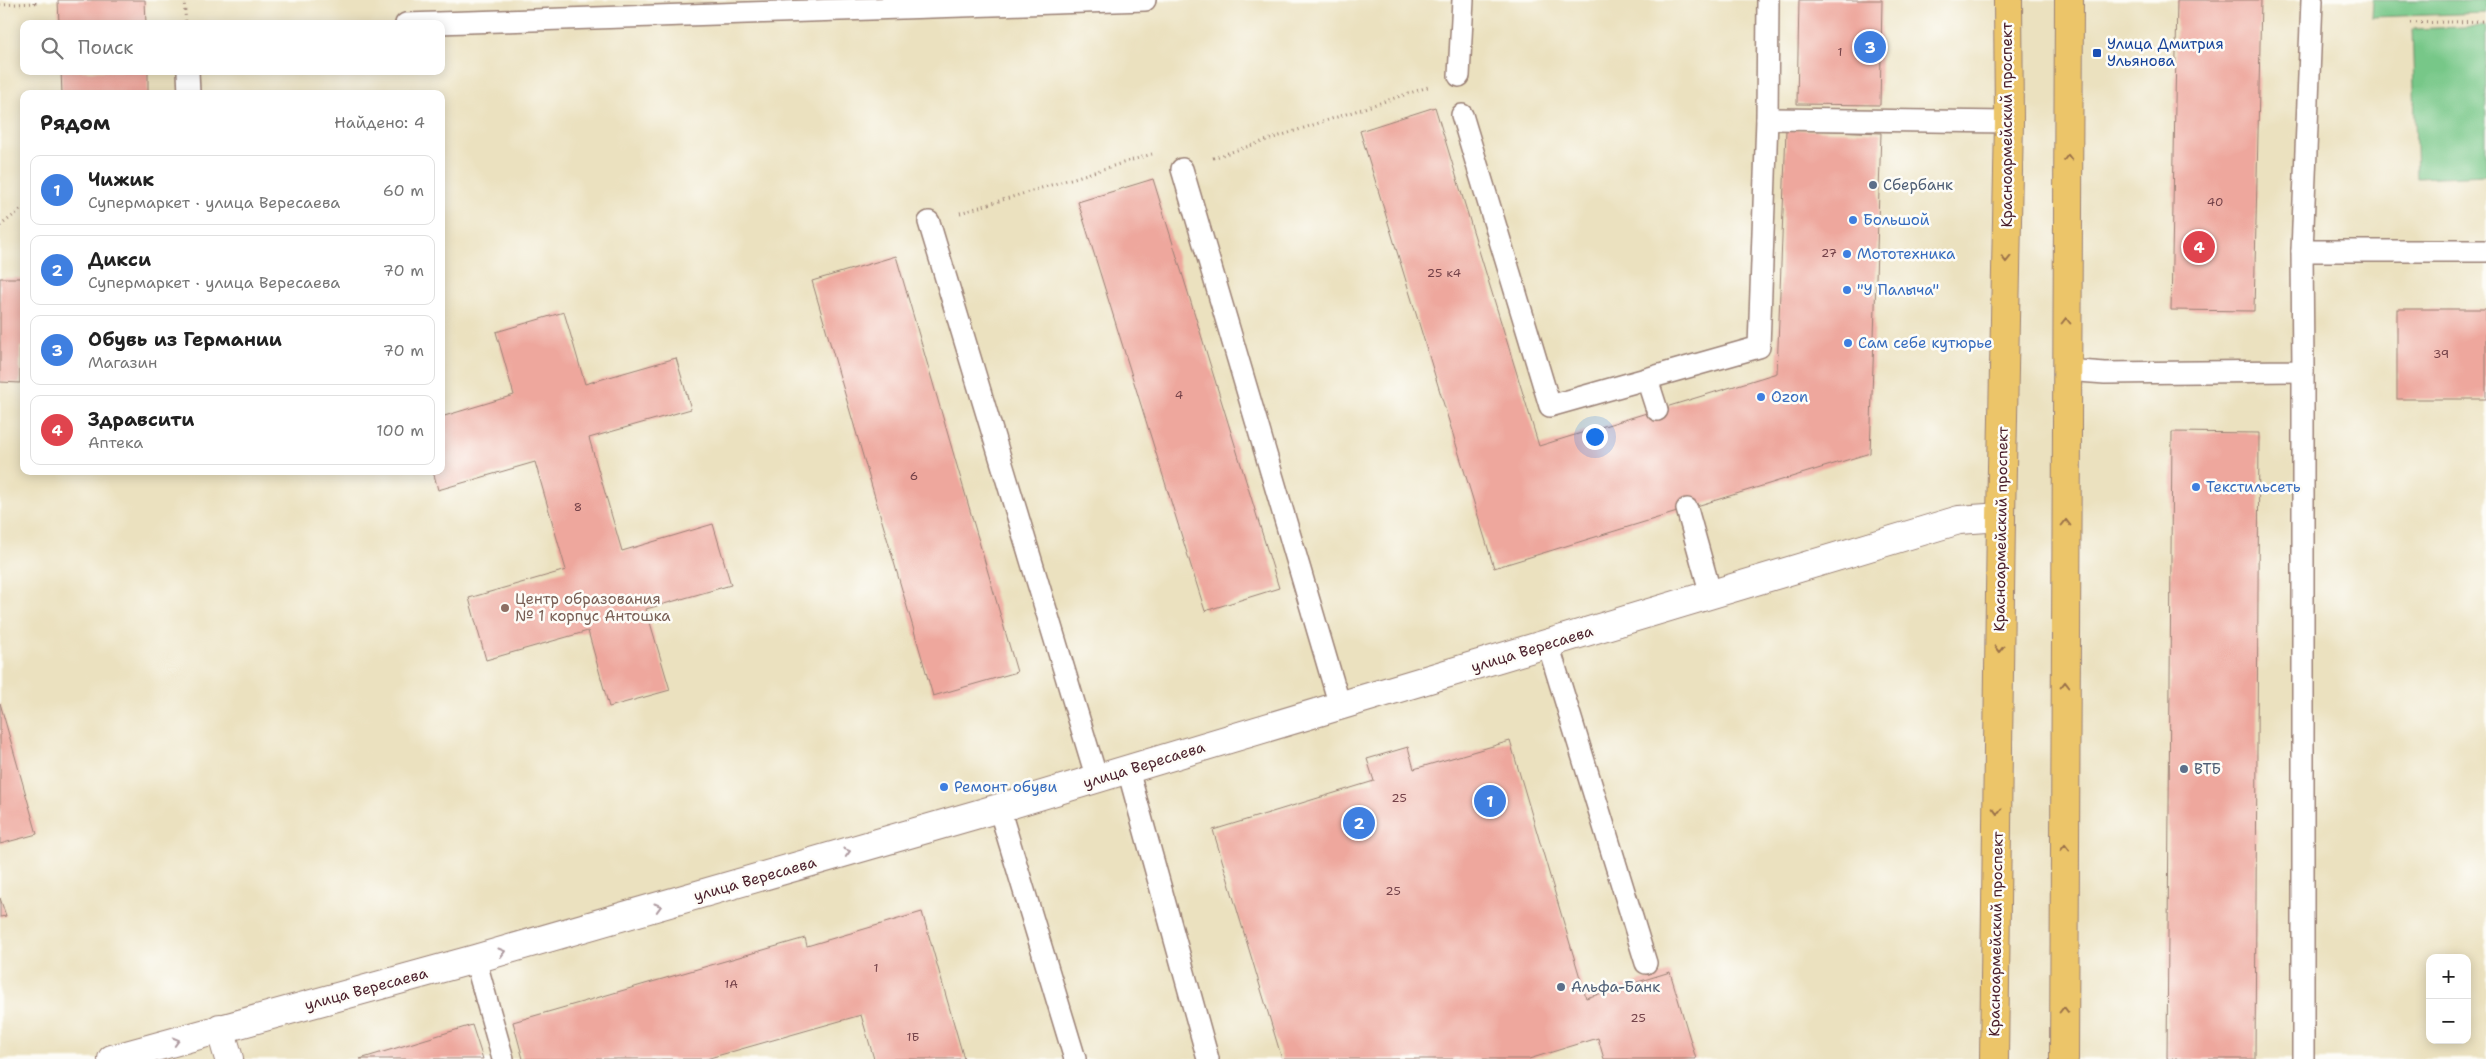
<!DOCTYPE html>
<html lang="ru">
<meta charset="utf-8">
<style>
body{margin:0;font-family:"Shantell Sans",sans-serif;background:#f6f6f6;color:#222}
.controls{position:absolute;right:15px;bottom:15px;display:grid;overflow:hidden;border-radius:10px;box-shadow:0 2px 12px #0003}
.controls button{width:45px;height:45px;display:grid;place-items:center;padding:0;border:0;border-bottom:1px solid #e0e0e0;background:#fff;color:#222;font:25px sans-serif}
.you{position:absolute;left:1594px;top:436px;width:18px;height:18px;margin:-12px;border:4px solid #fff;border-radius:50%;background:#1a73e8;box-shadow:0 0 0 8px #1a73e833}
.badge{display:grid;place-items:center;width:32px;height:32px;border-radius:50%;background:#1f6fb2;color:#fff;font-size:16px;font-weight:700}
.pin{position:absolute;translate:-50% -50%;border:2px solid #fff;box-shadow:0 1px 5px #0006}
.list{margin:0;padding:0;list-style:none}
h2{display:flex;justify-content:space-between;align-items:center;height:65px;margin:0;padding:0 20px;font-size:21px}
h2 small{font-size:16px;font-weight:400;color:#767676}
.list li{display:grid;grid-template-columns:32px 1fr auto;gap:15px;align-items:center;box-sizing:border-box;height:70px;margin:0 10px 10px;padding:0 10px;border:1px solid #e0e0e0;border-radius:10px}
.list b{display:block;font-size:19px;white-space:nowrap}
.list p{margin:0;font-size:16px;white-space:nowrap;color:#767676}
.list em{font-size:16px;font-style:normal;color:#767676}
.icon{flex:none;width:28px;height:28px;fill:none;stroke:currentColor;stroke-width:2;stroke-linecap:round;stroke-linejoin:round}
.map{position:relative;flex:none;width:2486px;height:1059px;overflow:hidden}
.search{position:absolute;background:#fff;box-shadow:0 2px 12px #0003;left:20px;top:20px;width:425px;height:55px;display:flex;align-items:center;gap:12px;box-sizing:border-box;padding:0 18px;border-radius:10px;color:#767676;font-size:19px}
.panel{position:absolute;background:#fff;box-shadow:0 2px 12px #0003;left:20px;top:90px;width:425px;height:385px;border-radius:10px}
.map>svg:first-child{display:block}
.green{fill:#77c788;stroke:#60735a}
.building{fill:#eea79d}
.lines{fill:none;stroke-linecap:round;stroke-linejoin:round}
.service-casing{stroke:#9a8075;stroke-width:24}
.minor-casing{stroke:#9a8075;stroke-width:30}
.primary-casing{stroke:#9a8075;stroke-width:30}
.path{stroke:#9a8075;stroke-width:3;stroke-dasharray:1 4;stroke-linecap:butt}
.service{stroke:#fff;stroke-width:21}
.minor{stroke:#fff;stroke-width:28}
.primary{stroke:#ecc569;stroke-width:28}
.oneway{stroke:#9b724a}
.oneway2{stroke:#ae9aa0}
.transit-dot{fill:#1a4fb4;stroke:#fdfcf7;stroke-width:2}
.service-dot{fill:#5c6f8a;stroke:#fdfcf7;stroke-width:2}
.shop-dot{fill:#3f7fe0;stroke:#fdfcf7;stroke-width:2}
.education-dot{fill:#8d6e63;stroke:#fdfcf7;stroke-width:2}
.labels{text-anchor:middle;stroke-width:5;stroke-linejoin:round;paint-order:stroke}
.number-label{font-size:12px;fill:#734148}
.transit-label{font-size:15px;fill:#164399;stroke:#fdfcf7;text-anchor:start}
.street-label{font-size:15px;fill:#4a1f2b;stroke:#fdfcf7}
.service-label{font-size:15px;fill:#4e5e75;stroke:#fdfcf7;text-anchor:start}
.shop-label{font-size:15px;fill:#366cbe;stroke:#fdfcf7;text-anchor:start}
.education-label{font-size:15px;fill:#785e54;stroke:#fdfcf7;text-anchor:start}
</style>
<div class="map">
<svg width="2486" height="1059" viewBox="0 0 2486 1059">
<rect width="100%" height="100%" fill="#fdfcf7"/>
<filter id="ink" filterUnits="userSpaceOnUse"><feTurbulence type="fractalNoise" baseFrequency=".02" numOctaves="2"/><feDisplacementMap in="SourceGraphic" scale="10" xChannelSelector="R" yChannelSelector="G"/><feConvolveMatrix kernelMatrix="1 2 1 2 8 2 1 2 1" color-interpolation-filters="sRGB"/></filter>
<filter id="wash" filterUnits="userSpaceOnUse"><feTurbulence type="fractalNoise" baseFrequency=".0096" numOctaves="4" result="noise"/><feDisplacementMap in="SourceGraphic" scale="20" xChannelSelector="R" yChannelSelector="G"/><feGaussianBlur stdDeviation="1.12" result="paint"/><feColorMatrix in="noise" values="0 0 0 0 0 0 0 0 0 0 0 0 0 0 0 0 0 1.4 0 .05"/><feComposite in="paint" operator="in"/></filter>
<g filter="url(#wash)">
<rect width="100%" height="100%" fill="#ebe1bf"/>
<g class="green">
<polygon points="2373,0 2486,0 2486,13 2372,17"/>
<polygon points="2486,26 2486,175 2417,178 2412,29"/>
</g>
<g id="blocks">
<g class="building">
<polygon points="58,0 145,0 146,24 59,24"/>
<polygon points="1799,0 1882,0 1880,105 1797,104"/>
<polygon points="2177,0 2261,0 2254,311 2171,310"/>
<polygon points="61,71 148,71 148,94 62,94"/>
<polygon points="1435,107 1539,446 1777,373 1786,129 1881,133 1870,453 1494,568 1360,131"/>
<polygon points="1153,179 1279,588 1205,611 1078,202"/>
<polygon points="896,256 1017,672 933,696 812,281"/>
<polygon points="0,278 24,278 24,347 20,347 20,383 0,382"/>
<rect x="2397" y="309" width="89" height="90"/>
<polygon points="564,312 585,384 676,358 691,409 589,438 622,551 713,524 731,585 646,609 670,690 609,707 588,631 486,660 469,598 566,570 535,462 438,490 433,471 441,471 441,417 514,395 496,332"/>
<polygon points="2172,432 2259,433 2255,1059 2167,1059"/>
<polygon points="0,703 37,834 0,844"/>
<polygon points="1510,741 1586,998 1670,972 1696,1059 1604,1059 1598,1038 1529,1059 1282,1059 1213,830 1374,781 1367,759 1408,747 1414,769"/>
<polygon points="0,898 6,916 0,917"/>
<polygon points="922,912 964,1059 874,1059 861,1015 706,1059 523,1059 513,1022 805,938 807,946"/>
<polygon points="472,1025 483,1059 360,1059"/>
</g>
</g>
</g>
<g filter="url(#ink)">
<use href="#blocks" fill-opacity="0" stroke="#9a8075" stroke-width="1"/>
<g class="lines">
<g class="service-casing">
<g id="service">
<polyline points="406,24 1145,0"/>
<polyline points="188,71 189,94"/>
<polyline points="1459,76 1463,0"/>
<polyline points="1462,115 1550,406 1759,347 1767,119 1768,0"/>
<polyline points="1767,119 2009,122"/>
<polyline points="1182,169 1340,706"/>
<polyline points="929,222 1097,779"/>
<polyline points="2302,251 2486,251"/>
<polyline points="2066,370 2105,373 2303,371 2302,251 2312,0"/>
<polyline points="2303,371 2303,1059"/>
<polyline points="1647,379 1657,410"/>
<polyline points="1687,509 1711,595"/>
<polyline points="1548,644 1646,963"/>
<polyline points="1128,770 1208,1059"/>
<polyline points="999,808 1075,1059"/>
<polyline points="475,959 503,1059"/>
</g>
</g>
<g class="minor-casing">
<g id="minor">
<polyline points="220,1028 229,1059"/>
<polyline points="112,1059 475,959 999,808 1959,520 2001,517"/>
</g>
</g>
<g class="primary-casing">
<g id="primary">
<polyline points="1994,1059 2001,517 2009,122 2008,0"/>
<polyline points="2064,1059 2069,0"/>
</g>
</g>
<g class="path">
<polyline points="184,0 186,24"/>
<polyline points="0,5 35,3 35,0"/>
<polyline points="2411,23 2486,21"/>
<polyline points="1213,158 1428,87"/>
<polyline points="960,213 1152,154"/>
<polyline points="0,226 24,207"/>
</g>
<use href="#service" class="service"/>
<use href="#minor" class="minor"/>
<use href="#primary" class="primary"/>
</g>
<defs><path id="oneway-chevron" d="M-2-3.5L2.5 0L-2 3.5" fill="none" stroke-width="1.6" stroke-linecap="round" stroke-linejoin="round" transform="scale(1.25)"/></defs>
<g class="oneway">
<use href="#oneway-chevron" transform="translate(2068 158) rotate(-90)"/>
<use href="#oneway-chevron" transform="translate(2006 259) rotate(91)"/>
<use href="#oneway-chevron" transform="translate(2066 321) rotate(-90)"/>
<use href="#oneway-chevron" transform="translate(2066 523) rotate(-90)"/>
<use href="#oneway-chevron" transform="translate(1999 649) rotate(91)"/>
<use href="#oneway-chevron" transform="translate(2065 685) rotate(-90)"/>
<use href="#oneway-chevron" transform="translate(1997 811) rotate(91)"/>
<use href="#oneway-chevron" transform="translate(2065 848) rotate(-90)"/>
<use href="#oneway-chevron" transform="translate(2064 1010) rotate(-90)"/>
</g>
<g class="oneway2">
<use href="#oneway-chevron" transform="translate(847 852) rotate(-16)"/>
<use href="#oneway-chevron" transform="translate(658 907) rotate(-16)"/>
<use href="#oneway-chevron" transform="translate(502 952) rotate(-16)"/>
<use href="#oneway-chevron" transform="translate(176 1041) rotate(-16)"/>
</g>
</g>
<rect class="transit-dot" x="2092" y="48" width="10" height="10" rx="2.5"/>
<g class="service-dot">
<circle cx="1873" cy="185" r="5"/>
<circle cx="2184" cy="769" r="5"/>
<circle cx="1561" cy="987" r="5"/>
</g>
<g class="shop-dot">
<circle cx="1853" cy="220" r="5"/>
<circle cx="1847" cy="254" r="5"/>
<circle cx="1847" cy="290" r="5"/>
<circle cx="1848" cy="343" r="5"/>
<circle cx="1761" cy="397" r="5"/>
<circle cx="2196" cy="487" r="5"/>
<circle cx="944" cy="787" r="5"/>
</g>
<circle class="education-dot" cx="505" cy="608" r="5"/>
<g class="labels">
<g class="number-label">
<text x="1840" y="56">1</text>
<text x="2215" y="206">40</text>
<text x="1829" y="257">27</text>
<text x="1444" y="277">25 к4</text>
<text x="2441" y="358">39</text>
<text x="1179" y="399">4</text>
<text x="914" y="480">6</text>
<text x="578" y="511">8</text>
<text x="1399" y="802">25</text>
<text x="1393" y="895">25</text>
<text x="876" y="972">1</text>
<text x="731" y="988">1А</text>
<text x="1638" y="1022">25</text>
<text x="913" y="1041">1Б</text>
</g>
<g class="transit-label">
<text x="2107" y="49">Улица Дмитрия<tspan x="2107" dy="17">Ульянова</tspan></text>
</g>
<g class="street-label">
<text transform="translate(2007 125) rotate(-90)" y="5">Красноармейский проспект</text>
<text transform="translate(2001 529) rotate(-89)" y="5">Красноармейский проспект</text>
<text transform="translate(1532 649) rotate(-17)" y="5">улица Вересаева</text>
<text transform="translate(1144 765) rotate(-17)" y="5">улица Вересаева</text>
<text transform="translate(755 879) rotate(-16)" y="5">улица Вересаева</text>
<text transform="translate(1996 934) rotate(-89)" y="5">Красноармейский проспект</text>
<text transform="translate(366 989) rotate(-15)" y="5">улица Вересаева</text>
</g>
<g class="service-label">
<text x="1883" y="190">Сбербанк</text>
<text x="2194" y="774">ВТБ</text>
<text x="1571" y="992">Альфа-Банк</text>
</g>
<g class="shop-label">
<text x="1863" y="225">Большой</text>
<text x="1857" y="259">Мототехника</text>
<text x="1857" y="295">"У Палыча"</text>
<text x="1858" y="348">Сам себе кутюрье</text>
<text x="1771" y="402">Ozon</text>
<text x="2206" y="492">Текстильсеть</text>
<text x="954" y="792">Ремонт обуви</text>
</g>
<g class="education-label">
<text x="515" y="604">Центр образования<tspan x="515" dy="17">№ 1 корпус Антошка</tspan></text>
</g>
</g>
</svg>
<div class="controls">
<button>+</button>
<button>−</button>
</div>
<div class="you"></div>
<div class="pin badge" style="left:1490px;top:801px;background:#3f7fe0">1</div>
<div class="pin badge" style="left:1359px;top:823px;background:#3f7fe0">2</div>
<div class="pin badge" style="left:1870px;top:47px;background:#3f7fe0">3</div>
<div class="pin badge" style="left:2199px;top:247px;background:#e0444e">4</div>
<div class="search"><svg class="icon" aria-label="search" viewBox="0 0 24 24"><circle cx="10" cy="10" r="6"/><path d="M15 15l6 6"/></svg>Поиск</div>
<section class="panel">
<h2>Рядом<small>Найдено: 4</small></h2>
<ul class="list">
<li><span class="badge" style="background:#3f7fe0">1</span><div><b>Чижик</b><p>Супермаркет · улица Вересаева</p></div><em>60 m</em></li>
<li><span class="badge" style="background:#3f7fe0">2</span><div><b>Дикси</b><p>Супермаркет · улица Вересаева</p></div><em>70 m</em></li>
<li><span class="badge" style="background:#3f7fe0">3</span><div><b>Обувь из Германии</b><p>Магазин</p></div><em>70 m</em></li>
<li><span class="badge" style="background:#e0444e">4</span><div><b>Здравсити</b><p>Аптека</p></div><em>100 m</em></li>
</ul>
</section>
</div>
